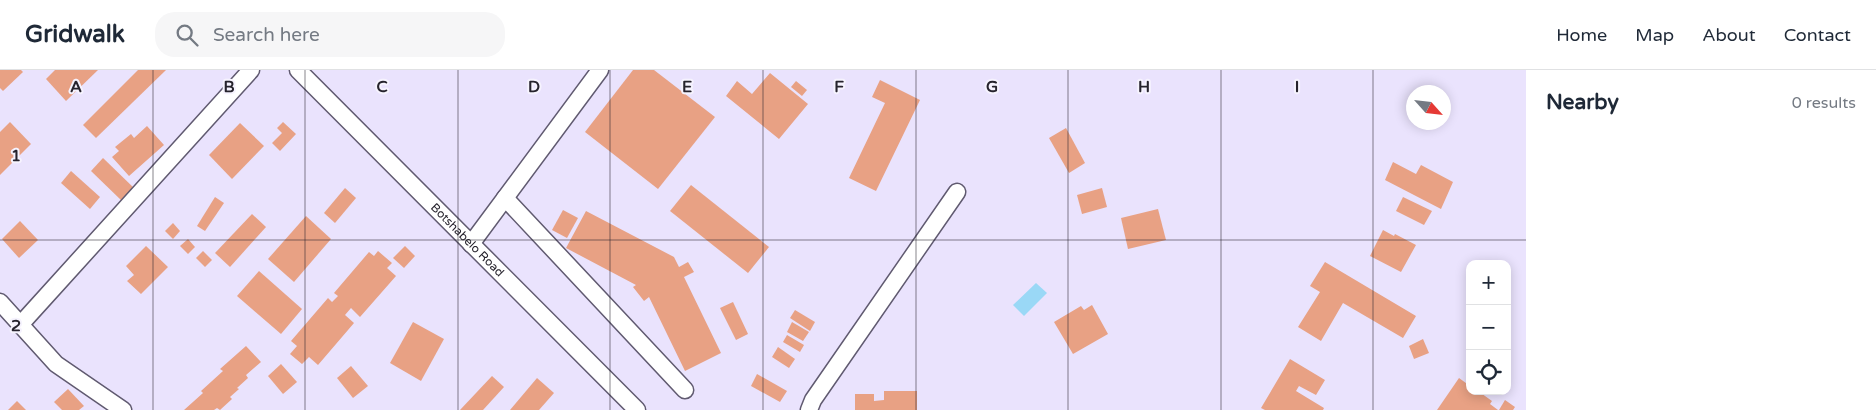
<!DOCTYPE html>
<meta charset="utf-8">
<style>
body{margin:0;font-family:"Varela Round",sans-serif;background:#f6f6f7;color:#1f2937}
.controls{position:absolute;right:15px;bottom:15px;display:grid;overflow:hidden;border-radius:10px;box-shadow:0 2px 12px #0003}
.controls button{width:45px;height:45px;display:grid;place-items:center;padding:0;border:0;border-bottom:1px solid #e0e1e3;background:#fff;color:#1f2937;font:25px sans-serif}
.compass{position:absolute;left:1406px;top:15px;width:45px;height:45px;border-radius:50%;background:#fff;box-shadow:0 2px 12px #0003;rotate:117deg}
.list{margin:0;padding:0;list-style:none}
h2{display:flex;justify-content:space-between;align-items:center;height:65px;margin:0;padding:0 20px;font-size:21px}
h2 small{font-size:16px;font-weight:400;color:#747a83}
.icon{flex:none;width:28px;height:28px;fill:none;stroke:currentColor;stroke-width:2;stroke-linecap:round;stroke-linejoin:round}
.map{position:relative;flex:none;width:1526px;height:340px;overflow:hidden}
header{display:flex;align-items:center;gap:30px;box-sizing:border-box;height:70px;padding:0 25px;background:#fff;border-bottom:1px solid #e0e1e3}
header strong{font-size:24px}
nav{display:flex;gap:28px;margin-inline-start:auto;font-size:18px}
.search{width:350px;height:45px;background:#f6f6f7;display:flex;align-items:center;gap:12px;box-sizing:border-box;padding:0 18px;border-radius:20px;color:#747a83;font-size:19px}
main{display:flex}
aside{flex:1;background:#fff}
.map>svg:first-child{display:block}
.water{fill:#9ad8f6}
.building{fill:#e8a184}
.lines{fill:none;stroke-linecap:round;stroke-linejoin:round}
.street-casing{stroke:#605a70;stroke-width:19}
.street{stroke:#fff;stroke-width:16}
.grid{fill:none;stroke:#26232d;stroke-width:1;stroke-opacity:0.55}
.labels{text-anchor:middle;stroke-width:4;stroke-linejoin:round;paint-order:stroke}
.street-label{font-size:12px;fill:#26232d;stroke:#f6f3fe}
.grid-label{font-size:16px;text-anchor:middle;font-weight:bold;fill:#26232d;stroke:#f6f3fe;stroke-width:4;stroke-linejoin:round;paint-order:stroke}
</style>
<header>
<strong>Gridwalk</strong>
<div class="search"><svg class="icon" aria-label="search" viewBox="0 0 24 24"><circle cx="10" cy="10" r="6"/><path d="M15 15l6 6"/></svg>Search here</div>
<nav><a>Home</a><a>Map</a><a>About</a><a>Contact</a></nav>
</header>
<main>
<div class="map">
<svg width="1526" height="340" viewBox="0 0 1526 340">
<rect width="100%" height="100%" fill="#eae3fd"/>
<polygon class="water" points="1036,213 1047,223 1024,246 1013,235"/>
<g class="building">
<polygon points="0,0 21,0 23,2 3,21 0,18"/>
<polygon points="55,0 98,0 66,31 46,9"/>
<polygon points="138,0 166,0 96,68 83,55"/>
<polygon points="633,0 654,0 715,47 658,119 585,62"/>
<polygon points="770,3 808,34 779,69 726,26 737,11 752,24"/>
<polygon points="880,10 920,30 876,121 849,108 885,33 872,27"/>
<polygon points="796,11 807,20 802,26 791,17"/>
<polygon points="10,52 31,74 0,105 0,62"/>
<polygon points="283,52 296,64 280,81 272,73 282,63 277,58"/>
<polygon points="240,53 264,76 232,109 209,85"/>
<polygon points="147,56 164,75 129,106 112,87 119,81 115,77 131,64 134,68"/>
<polygon points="1066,58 1085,93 1069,103 1049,68"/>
<polygon points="103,88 135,119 122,131 91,101"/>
<polygon points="1393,92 1416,104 1421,95 1453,112 1441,139 1385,110"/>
<polygon points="71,101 100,127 90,139 61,113"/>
<polygon points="691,115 769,177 748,203 670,141"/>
<polygon points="345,118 356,128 335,153 324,143"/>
<polygon points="1102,118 1107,137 1082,144 1077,125"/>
<polygon points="215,127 224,133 205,161 197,156"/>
<polygon points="1403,127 1432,141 1424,155 1396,141"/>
<polygon points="1158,139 1166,170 1128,179 1121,148"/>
<polygon points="563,140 578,148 567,168 552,160"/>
<polygon points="586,141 674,187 679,197 688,192 694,202 684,207 721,283 685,301 649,227 644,231 633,217 636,215 566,178"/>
<polygon points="252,144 266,157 230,197 215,183"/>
<polygon points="306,146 331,169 294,212 268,189"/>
<polygon points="20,151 38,170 19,188 2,169"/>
<polygon points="173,153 180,161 173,169 165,161"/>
<polygon points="1383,160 1394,166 1395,164 1416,175 1401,202 1370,186"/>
<polygon points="188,169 195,177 188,184 180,176"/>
<polygon points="146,176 168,197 141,224 127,211 134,205 126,196"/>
<polygon points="405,176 415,186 404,198 393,188"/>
<polygon points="203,181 212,190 205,197 196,188"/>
<polygon points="378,181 392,193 387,198 396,206 360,247 351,238 345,245 354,253 318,295 309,287 302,294 290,284 297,276 291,271 328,228 332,232 338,226 334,223 369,182 374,186"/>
<polygon points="1325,192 1416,246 1403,268 1343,233 1321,271 1298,257 1320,222 1310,216"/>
<polygon points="259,201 302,239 281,264 237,226"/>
<polygon points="733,232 748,264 736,270 720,238"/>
<polygon points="1092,235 1108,264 1073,284 1054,252 1081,236 1084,240"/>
<polygon points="795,240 815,252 810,261 790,248"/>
<polygon points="413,252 444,269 421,311 390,293"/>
<polygon points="792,252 809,262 803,271 787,262"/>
<polygon points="787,265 804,275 800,282 783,272"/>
<polygon points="1423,269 1429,283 1414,289 1409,276"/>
<polygon points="246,276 261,292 246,305 248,308 237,318 239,319 230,327 232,329 220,340 217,338 214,340 184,340 203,323 201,321 223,301 220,299"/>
<polygon points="778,277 795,289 789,298 772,287"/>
<polygon points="1290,289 1325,310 1316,325 1299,316 1296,321 1324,338 1323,340 1265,340 1261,338"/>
<polygon points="281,294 297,312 283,324 268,306"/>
<polygon points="351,296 368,316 353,328 337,308"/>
<polygon points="757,304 787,321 780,332 751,316"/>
<polygon points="492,306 504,317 483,340 460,340"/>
<polygon points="537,308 554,323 539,340 510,340"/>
<polygon points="1459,308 1470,316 1470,321 1478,321 1492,331 1490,334 1498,340 1437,340"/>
<polygon points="68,319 84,336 79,340 62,340 54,332"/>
<polygon points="884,321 917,321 917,340 855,340 855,324 874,324 874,331 884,330"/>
<polygon points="1505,330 1515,337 1513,340 1499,340"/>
<polygon points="17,331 26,340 8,340"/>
</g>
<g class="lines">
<g class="street-casing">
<g id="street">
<path id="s1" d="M298,0L637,340"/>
<polyline points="505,128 685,320"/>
<polyline points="471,174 600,0"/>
<polyline points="0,232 56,294 123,340"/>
<polyline points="20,255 251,0"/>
<polyline points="809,340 813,330 957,122"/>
</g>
</g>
<use href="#street" class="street"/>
</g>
<path class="grid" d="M153,0V340M305,0V340M458,0V340M610,0V340M763,0V340M916,0V340M1068,0V340M1221,0V340M1373,0V340M0,170H1526"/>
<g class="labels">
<g class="street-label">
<text dy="4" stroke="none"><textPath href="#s1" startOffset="240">Botshabelo Road</textPath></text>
</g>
</g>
<g class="grid-label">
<text x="76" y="22">A</text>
<text x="229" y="22">B</text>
<text x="382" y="22">C</text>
<text x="534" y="22">D</text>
<text x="687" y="22">E</text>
<text x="839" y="22">F</text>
<text x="992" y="22">G</text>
<text x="1144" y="22">H</text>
<text x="1297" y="22">I</text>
<text x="16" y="91">1</text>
<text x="16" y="261">2</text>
</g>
</svg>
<div class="controls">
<button>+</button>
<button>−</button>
<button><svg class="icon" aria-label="locate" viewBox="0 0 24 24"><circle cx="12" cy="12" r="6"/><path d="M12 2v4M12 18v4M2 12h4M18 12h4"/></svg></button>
</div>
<svg class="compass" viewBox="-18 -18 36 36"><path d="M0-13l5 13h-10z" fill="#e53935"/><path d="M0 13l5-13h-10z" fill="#747a83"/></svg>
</div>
<aside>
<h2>Nearby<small>0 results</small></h2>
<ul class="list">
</ul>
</aside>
</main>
